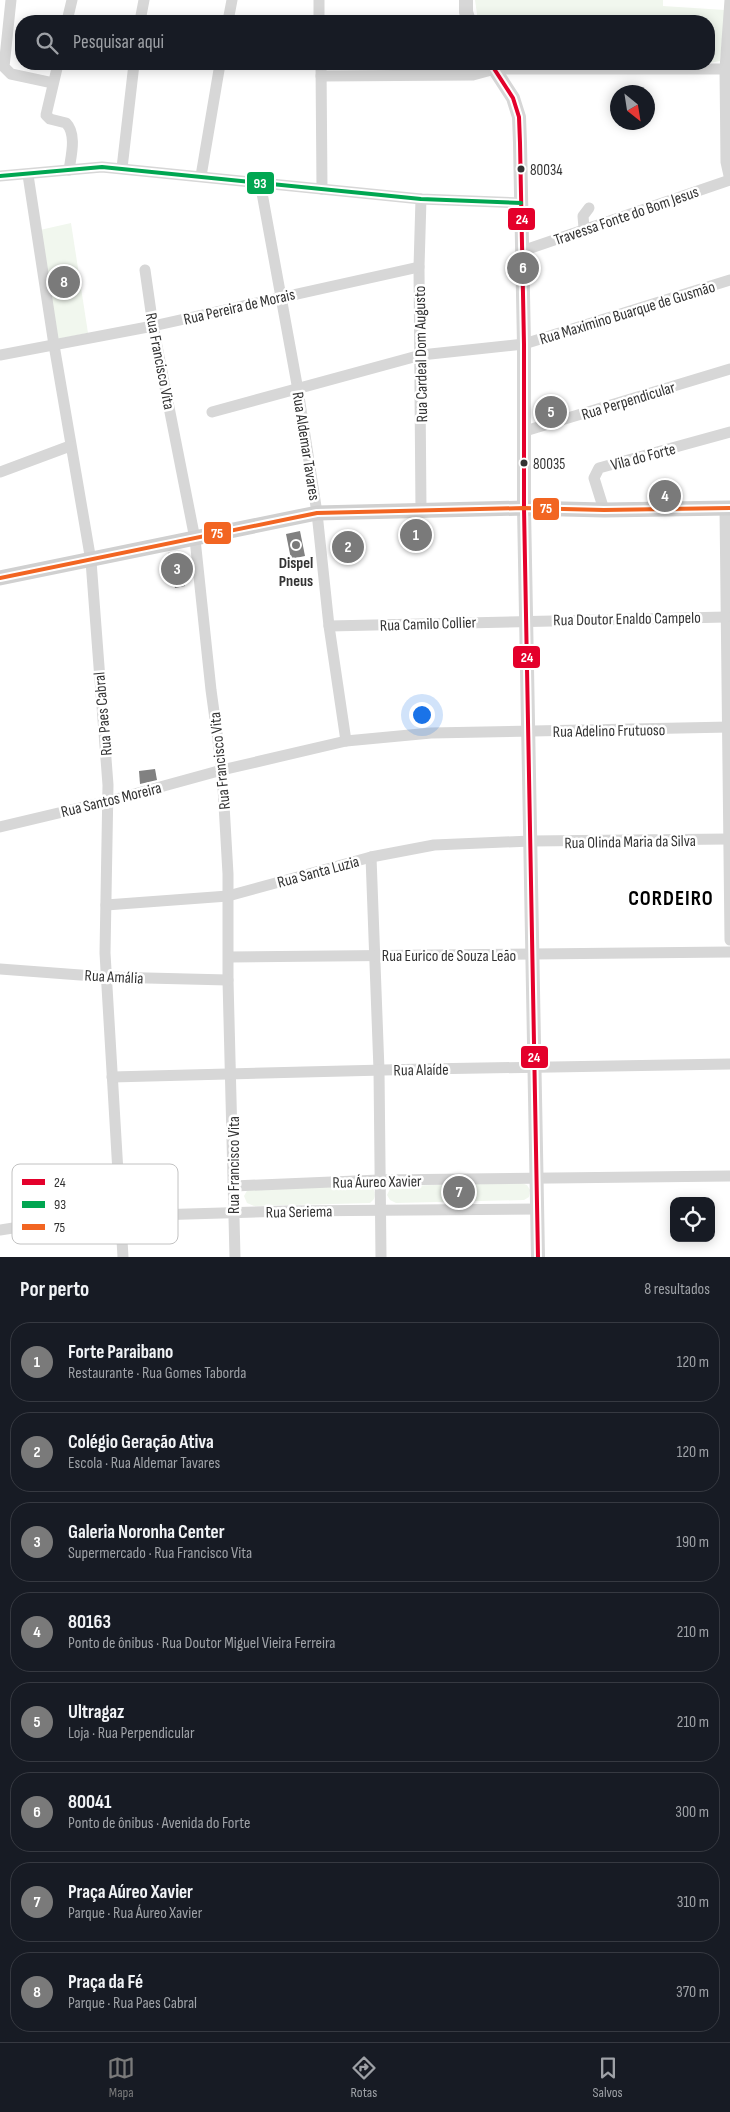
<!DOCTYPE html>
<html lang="pt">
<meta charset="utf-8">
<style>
body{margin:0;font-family:"Sofia Sans Condensed",sans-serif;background:#20242c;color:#f1f3f6}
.controls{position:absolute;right:15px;bottom:15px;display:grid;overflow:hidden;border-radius:10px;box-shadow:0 2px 12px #0003}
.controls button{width:45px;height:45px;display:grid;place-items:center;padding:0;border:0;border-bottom:1px solid #363941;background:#171b24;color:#f1f3f6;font:25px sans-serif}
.compass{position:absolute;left:610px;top:85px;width:45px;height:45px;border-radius:50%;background:#171b24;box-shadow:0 2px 12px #0003;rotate:150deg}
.you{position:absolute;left:421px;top:714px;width:18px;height:18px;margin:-12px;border:4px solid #fff;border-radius:50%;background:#1a73e8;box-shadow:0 0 0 8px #1a73e833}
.badge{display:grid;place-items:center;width:32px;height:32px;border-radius:50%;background:#7a7a7a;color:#fff;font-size:16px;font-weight:700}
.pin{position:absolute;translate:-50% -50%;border:2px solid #fff;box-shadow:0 1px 5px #0006}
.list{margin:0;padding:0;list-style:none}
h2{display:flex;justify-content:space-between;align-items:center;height:65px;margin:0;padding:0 20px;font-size:21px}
h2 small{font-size:16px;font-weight:400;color:#9ea1a6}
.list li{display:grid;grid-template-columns:32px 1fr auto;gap:15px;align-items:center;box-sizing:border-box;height:80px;margin:0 10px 10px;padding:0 10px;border:1px solid #363941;border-radius:20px}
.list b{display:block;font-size:19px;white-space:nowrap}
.list p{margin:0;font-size:16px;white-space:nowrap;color:#9ea1a6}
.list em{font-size:16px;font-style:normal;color:#9ea1a6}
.icon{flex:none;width:28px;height:28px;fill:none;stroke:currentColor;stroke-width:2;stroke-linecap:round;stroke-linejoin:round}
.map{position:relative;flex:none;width:730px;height:1257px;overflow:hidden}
.search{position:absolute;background:#171b24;box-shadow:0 2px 12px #0003;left:15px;right:15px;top:15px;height:55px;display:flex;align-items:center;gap:12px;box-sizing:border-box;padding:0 18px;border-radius:20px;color:#9ea1a6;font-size:19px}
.sheet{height:785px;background:#171b24}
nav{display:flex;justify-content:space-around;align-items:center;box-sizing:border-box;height:70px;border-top:1px solid #363941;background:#171b24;font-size:14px;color:#9ea1a6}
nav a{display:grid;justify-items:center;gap:2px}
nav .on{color:#7a7a7a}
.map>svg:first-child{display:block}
.green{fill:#f1f7ee}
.building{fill:#818181}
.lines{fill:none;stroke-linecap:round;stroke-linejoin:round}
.minor{stroke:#d7d7d7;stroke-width:11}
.tertiary{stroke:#d7d7d7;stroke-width:14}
.secondary{stroke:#d0d0d0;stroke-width:15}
.bus-1-casing{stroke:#fff;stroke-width:8}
.bus-2-casing{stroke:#fff;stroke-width:8}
.bus-3-casing{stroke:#fff;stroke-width:8}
.bus-1{stroke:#e4002b;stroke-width:4}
.bus-2{stroke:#00a651;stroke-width:4}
.bus-3{stroke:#f26522;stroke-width:4}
.bus-dot{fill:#333;stroke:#fff;stroke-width:2}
.poi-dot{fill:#7a7a7a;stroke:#fff;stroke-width:2}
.labels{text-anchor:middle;stroke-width:5;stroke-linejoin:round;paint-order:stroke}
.bus-label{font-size:15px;fill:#333;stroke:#fff;text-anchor:start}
.street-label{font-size:16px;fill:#333;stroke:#fff}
.poi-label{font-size:16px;font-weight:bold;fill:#333;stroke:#fff}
.district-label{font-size:21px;font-weight:bold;letter-spacing:1px;fill:#000;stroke:#fff}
.key{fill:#fff;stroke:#c2c2c2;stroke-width:1}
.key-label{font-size:14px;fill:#333}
.line-badge{stroke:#fff;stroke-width:2}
.badge-label{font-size:14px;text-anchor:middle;font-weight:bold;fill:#fff}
</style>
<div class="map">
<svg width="730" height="1257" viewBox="0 0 730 1257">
<rect width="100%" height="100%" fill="#fff"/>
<g class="green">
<polygon points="475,0 663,0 663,6 725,10 720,61 709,63 709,21 478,21"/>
<polygon points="71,223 88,333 57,339 40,230"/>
<polygon points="521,1183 527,1185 530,1190 529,1197 524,1200 396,1203 390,1200 387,1195 390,1189 396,1186"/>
<path d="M367,1186C374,1187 376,1192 374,1199L370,1203L254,1206L247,1203L244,1196L248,1189Z"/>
</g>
<g class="building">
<polygon points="411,525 423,525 423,544 409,543 409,527"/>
<polygon points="300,531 305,556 291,559 286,534"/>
<polygon points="178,551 185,586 175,588 168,553"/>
<polygon points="155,769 157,780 140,784 139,771"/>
</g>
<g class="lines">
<g class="minor">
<polyline points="11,0 4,67 11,74 53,83"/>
<polyline points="319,0 319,21"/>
<polyline points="730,0 725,69 726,162 730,180"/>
<polyline points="67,21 72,0"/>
<polyline points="140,21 144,0"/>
<polyline points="228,21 232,0"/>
<path d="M58,64L46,115L50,119L66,123C77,134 71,156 69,170"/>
<polyline points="321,64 322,189"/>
<polyline points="321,76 473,75 495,69 730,69"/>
<polyline points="122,168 134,64"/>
<polyline points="28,175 54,345 91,561 108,785 105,953 123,1257"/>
<polyline points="0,176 102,167 421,199 521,203"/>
<polyline points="201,176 220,64"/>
<polyline points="260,182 298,390 317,513 329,626 346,741"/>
<polyline points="421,199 419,267 421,510"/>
<polyline points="584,228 583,216 589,208"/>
<polyline points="522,251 730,180"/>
<polyline points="145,270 153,326 195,539 211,690 222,770 228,874 228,980 235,1257"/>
<polyline points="0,355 153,326 419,267"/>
<polyline points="212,412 421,355 524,344 730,280"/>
<polyline points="525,431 730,369"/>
<polyline points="0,472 70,446"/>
<polyline points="725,508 730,940"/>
<polyline points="604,510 594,478 599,468 730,432"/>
<polyline points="329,626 726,617"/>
<polyline points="0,827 109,801 222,770 346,741 431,733 730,727"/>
<polyline points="371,857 379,1070 381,1257"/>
<polyline points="106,905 228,896 371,857 434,845 531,841 728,839"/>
<polyline points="229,957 730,952"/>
<polyline points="0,969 107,977 228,980"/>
<polyline points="112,1077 424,1069 730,1064"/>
<polyline points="234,1186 379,1180 730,1176"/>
<polyline points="0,1230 76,1218 120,1216 287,1211 538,1209"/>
</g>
<g class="tertiary">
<polyline points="466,0 466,12 469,21"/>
<polyline points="491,64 513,98 519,117 520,143 524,344 524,508 538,1257"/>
</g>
<polyline class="secondary" points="0,578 317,513 524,508 604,510 730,508"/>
<g class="bus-1-casing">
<polyline id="bus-1" points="491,64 513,98 519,117 520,143 524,344 524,508 538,1257"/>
</g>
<g class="bus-2-casing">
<polyline id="bus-2" points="0,176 102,167 421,199 521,203"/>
</g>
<g class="bus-3-casing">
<polyline id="bus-3" points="0,578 317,513 524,508 604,510 730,508"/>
</g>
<use href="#bus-1" class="bus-1"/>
<use href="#bus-2" class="bus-2"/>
<use href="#bus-3" class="bus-3"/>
</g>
<g class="bus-dot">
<circle cx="521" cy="169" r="4.5"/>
<circle cx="524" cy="463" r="4.5"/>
</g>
<circle class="poi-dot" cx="296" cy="545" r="5"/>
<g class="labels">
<g class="bus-label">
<text x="530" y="175">80034</text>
<text x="533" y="469">80035</text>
</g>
<g class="street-label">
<text transform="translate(626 215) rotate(-19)" y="6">Travessa Fonte do Bom Jesus</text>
<text transform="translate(239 306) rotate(-13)" y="6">Rua Pereira de Morais</text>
<text transform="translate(627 312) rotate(-17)" y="6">Rua Maximino Buarque de Gusmão</text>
<text transform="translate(420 354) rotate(-91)" y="6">Rua Cardeal Dom Augusto</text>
<text transform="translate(161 361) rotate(79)" y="6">Rua Francisco Vita</text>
<text transform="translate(628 400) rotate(-17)" y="6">Rua Perpendicular</text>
<text transform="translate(307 446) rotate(81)" y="6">Rua Aldemar Tavares</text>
<text transform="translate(643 456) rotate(-15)" y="6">Vila do Forte</text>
<text transform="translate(627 618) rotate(-1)" y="6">Rua Doutor Enaldo Campelo</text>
<text transform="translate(428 623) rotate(-2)" y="6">Rua Camilo Collier</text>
<text transform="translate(102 714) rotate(-95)" y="6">Rua Paes Cabral</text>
<text transform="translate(609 730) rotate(-1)" y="6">Rua Adelino Frutuoso</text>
<text transform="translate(219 761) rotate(-96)" y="6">Rua Francisco Vita</text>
<text transform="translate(111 799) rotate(-14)" y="6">Rua Santos Moreira</text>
<text transform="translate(630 841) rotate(-1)" y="6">Rua Olinda Maria da Silva</text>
<text transform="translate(318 871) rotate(-15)" y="6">Rua Santa Luzia</text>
<text x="449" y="961">Rua Eurico de Souza Leão</text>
<text transform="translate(114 976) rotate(3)" y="6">Rua Amália</text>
<text transform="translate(421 1069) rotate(-1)" y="6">Rua Alaíde</text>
<text transform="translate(233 1165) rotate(-90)" y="6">Rua Francisco Vita</text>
<text transform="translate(377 1181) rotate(-1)" y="6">Rua Áureo Xavier</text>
<text transform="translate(299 1211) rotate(-1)" y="6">Rua Seriema</text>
</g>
<g class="poi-label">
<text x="296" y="568">Dispel<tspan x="296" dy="18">Pneus</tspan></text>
</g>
<g class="district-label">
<text x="671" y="905">CORDEIRO</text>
</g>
</g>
<rect x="12" y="1164" width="166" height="80" rx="8" class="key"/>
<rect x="22" y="1179" width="23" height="6" fill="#e4002b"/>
<rect x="22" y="1201" width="23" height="7" fill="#00a651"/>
<rect x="22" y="1224" width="23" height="6" fill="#f26522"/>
<g class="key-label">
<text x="54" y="1187">24</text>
<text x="54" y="1209">93</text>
<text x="54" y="1232">75</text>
</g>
<g class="line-badge">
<rect x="246" y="171" width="29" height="24" rx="5" fill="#00a651"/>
<rect x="507" y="207" width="29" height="24" rx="5" fill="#e4002b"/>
<rect x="532" y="497" width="28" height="24" rx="5" fill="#f26522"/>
<rect x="203" y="521" width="29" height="24" rx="5" fill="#f26522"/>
<rect x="512" y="645" width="29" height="24" rx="5" fill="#e4002b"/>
<rect x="520" y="1045" width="29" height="24" rx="5" fill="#e4002b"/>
</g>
<g class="badge-label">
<text x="260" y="188">93</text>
<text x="522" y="224">24</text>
<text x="546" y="513">75</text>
<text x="217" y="538">75</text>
<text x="527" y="662">24</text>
<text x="534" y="1062">24</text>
</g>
</svg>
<div class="controls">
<button><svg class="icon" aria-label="locate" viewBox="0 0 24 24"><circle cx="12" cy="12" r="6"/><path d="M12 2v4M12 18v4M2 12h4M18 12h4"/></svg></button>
</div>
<svg class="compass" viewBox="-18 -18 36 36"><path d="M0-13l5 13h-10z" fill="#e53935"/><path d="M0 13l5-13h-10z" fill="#9ea1a6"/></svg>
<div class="you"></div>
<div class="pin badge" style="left:416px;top:535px">1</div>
<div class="pin badge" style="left:348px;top:547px">2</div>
<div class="pin badge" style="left:177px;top:569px">3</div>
<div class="pin badge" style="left:665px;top:496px">4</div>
<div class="pin badge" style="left:551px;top:412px">5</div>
<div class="pin badge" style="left:523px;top:268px">6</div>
<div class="pin badge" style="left:459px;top:1192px">7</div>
<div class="pin badge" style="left:64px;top:282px">8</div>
<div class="search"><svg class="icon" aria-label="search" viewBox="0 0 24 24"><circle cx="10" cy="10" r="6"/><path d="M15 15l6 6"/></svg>Pesquisar aqui</div>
</div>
<section class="sheet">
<h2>Por perto<small>8 resultados</small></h2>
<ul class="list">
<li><span class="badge">1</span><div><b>Forte Paraibano</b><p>Restaurante · Rua Gomes Taborda</p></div><em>120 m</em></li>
<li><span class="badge">2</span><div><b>Colégio Geração Ativa</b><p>Escola · Rua Aldemar Tavares</p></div><em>120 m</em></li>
<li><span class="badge">3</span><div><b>Galeria Noronha Center</b><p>Supermercado · Rua Francisco Vita</p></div><em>190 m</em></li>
<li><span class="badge">4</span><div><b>80163</b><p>Ponto de ônibus · Rua Doutor Miguel Vieira Ferreira</p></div><em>210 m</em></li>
<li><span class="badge">5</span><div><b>Ultragaz</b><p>Loja · Rua Perpendicular</p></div><em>210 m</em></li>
<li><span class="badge">6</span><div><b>80041</b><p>Ponto de ônibus · Avenida do Forte</p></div><em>300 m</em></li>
<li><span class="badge">7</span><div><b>Praça Aúreo Xavier</b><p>Parque · Rua Áureo Xavier</p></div><em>310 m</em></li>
<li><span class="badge">8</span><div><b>Praça da Fé</b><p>Parque · Rua Paes Cabral</p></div><em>370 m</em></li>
</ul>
</section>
<nav>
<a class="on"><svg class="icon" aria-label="map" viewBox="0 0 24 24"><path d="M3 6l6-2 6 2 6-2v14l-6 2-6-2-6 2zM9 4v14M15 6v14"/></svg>Mapa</a>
<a><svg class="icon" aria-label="directions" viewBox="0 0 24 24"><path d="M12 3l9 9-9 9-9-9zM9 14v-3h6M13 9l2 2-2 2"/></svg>Rotas</a>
<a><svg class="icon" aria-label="saved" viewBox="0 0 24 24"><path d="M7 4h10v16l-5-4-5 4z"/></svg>Salvos</a>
</nav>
